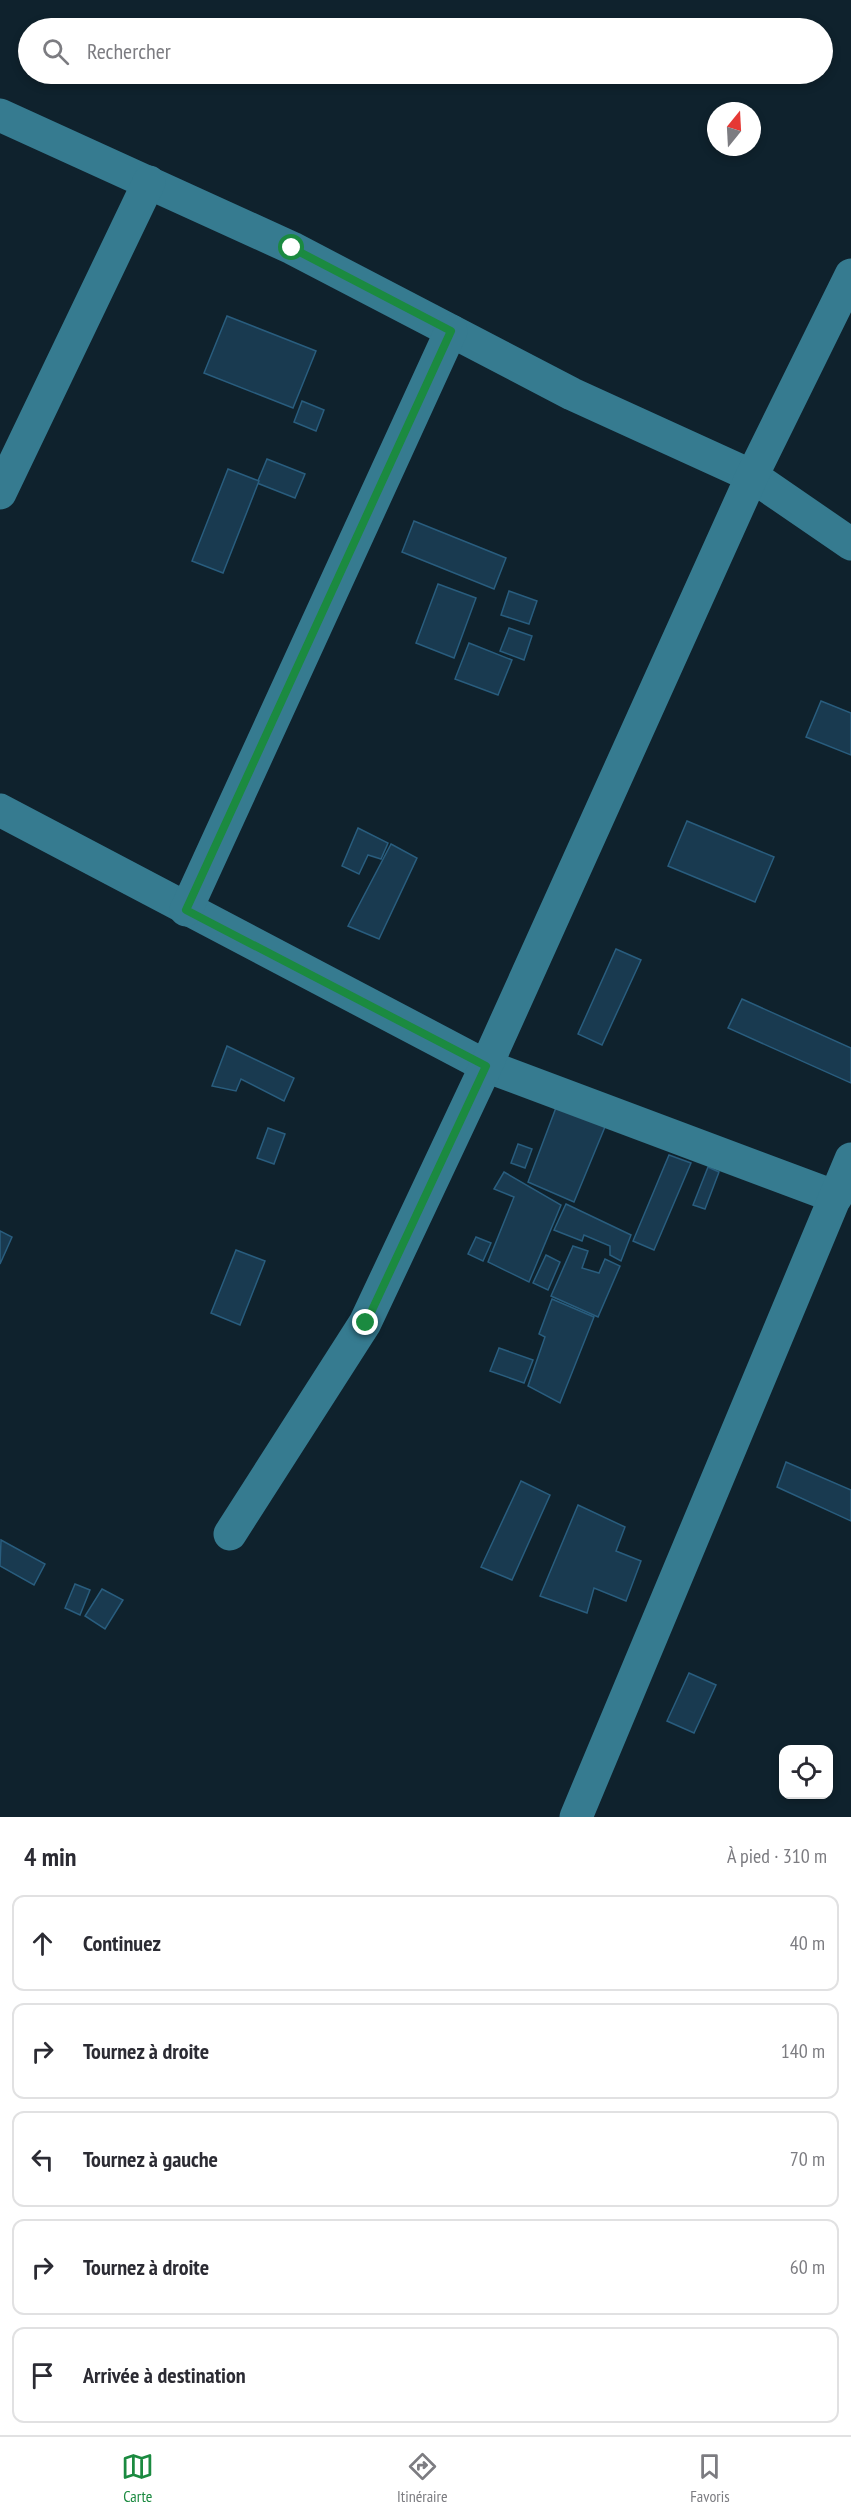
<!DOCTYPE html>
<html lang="fr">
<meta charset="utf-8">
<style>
body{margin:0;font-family:"PT Sans Narrow",sans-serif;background:#f7f7f7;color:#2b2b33}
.controls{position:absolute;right:18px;bottom:18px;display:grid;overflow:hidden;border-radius:12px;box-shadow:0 3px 9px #0003}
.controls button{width:54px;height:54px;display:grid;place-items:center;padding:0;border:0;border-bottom:2px solid #e1e1e2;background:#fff;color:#2b2b33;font:30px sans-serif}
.compass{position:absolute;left:707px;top:102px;width:54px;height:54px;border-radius:50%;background:#fff;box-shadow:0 3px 9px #0003;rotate:18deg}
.stop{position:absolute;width:18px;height:18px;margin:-14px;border:4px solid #1b8a40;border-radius:50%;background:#fff}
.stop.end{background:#1b8a40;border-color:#fff;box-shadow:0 2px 6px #0008}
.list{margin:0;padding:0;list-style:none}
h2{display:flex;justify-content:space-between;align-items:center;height:78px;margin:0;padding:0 24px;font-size:26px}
h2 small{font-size:20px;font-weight:400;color:#7c7c81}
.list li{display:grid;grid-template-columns:39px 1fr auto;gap:18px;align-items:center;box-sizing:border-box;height:96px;margin:0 12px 12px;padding:0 12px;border:2px solid #e1e1e2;border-radius:12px}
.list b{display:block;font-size:22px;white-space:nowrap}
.list em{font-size:20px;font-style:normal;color:#7c7c81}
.icon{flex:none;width:33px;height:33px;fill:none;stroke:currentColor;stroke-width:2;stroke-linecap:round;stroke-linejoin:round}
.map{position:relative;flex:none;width:851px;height:1817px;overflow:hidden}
.search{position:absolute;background:#fff;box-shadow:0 3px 9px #0003;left:18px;right:18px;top:18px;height:66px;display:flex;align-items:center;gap:15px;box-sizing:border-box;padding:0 21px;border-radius:33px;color:#7c7c81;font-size:22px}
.sheet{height:618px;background:#fff}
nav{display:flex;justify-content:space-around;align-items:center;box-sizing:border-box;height:84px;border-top:2px solid #e1e1e2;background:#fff;font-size:16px;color:#7c7c81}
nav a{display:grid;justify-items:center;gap:3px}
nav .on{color:#1b8a40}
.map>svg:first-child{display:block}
.building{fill:#193a50;stroke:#295d7e;stroke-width:1.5}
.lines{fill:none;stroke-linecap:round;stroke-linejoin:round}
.minor{stroke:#367b90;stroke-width:33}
.route{stroke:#1b8a40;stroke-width:8}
</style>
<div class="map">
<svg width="851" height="1817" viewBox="0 0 851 1817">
<rect width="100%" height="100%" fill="#0f222d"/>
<g class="building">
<polygon points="227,316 316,351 293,408 204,373"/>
<polygon points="302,401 324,410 316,431 294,422"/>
<polygon points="267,459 305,474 295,498 257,483"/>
<polygon points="228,469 259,481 223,573 192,561"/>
<polygon points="414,521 506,558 494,589 402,552"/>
<polygon points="438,584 476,598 454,658 416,643"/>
<polygon points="509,591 537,601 529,624 501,615"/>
<polygon points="509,628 532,636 524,660 500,651"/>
<polygon points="469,643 512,660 498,695 455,679"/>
<polygon points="821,701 851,713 851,755 806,737"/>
<polygon points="687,821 774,857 755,902 668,866"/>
<polygon points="358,828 388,843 381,859 368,855 359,874 342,866"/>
<polygon points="391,844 417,858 379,939 348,926"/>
<polygon points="616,949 641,960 602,1045 578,1034"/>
<polygon points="742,999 851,1048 851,1083 728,1028"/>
<polygon points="227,1046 294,1078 284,1101 241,1079 236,1091 212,1086"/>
<polygon points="557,1105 607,1122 574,1202 528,1182"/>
<polygon points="268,1128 285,1134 274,1164 257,1158"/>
<polygon points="518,1144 532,1149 525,1168 511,1163"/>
<polygon points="669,1155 691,1163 654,1250 633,1241"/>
<polygon points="708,1167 719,1172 705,1209 693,1205"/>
<polygon points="504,1172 561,1205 529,1282 488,1262 514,1197 494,1189"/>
<polygon points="566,1204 631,1235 621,1261 610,1255 610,1246 584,1235 582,1241 554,1230"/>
<polygon points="0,1231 12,1237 0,1264"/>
<polygon points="476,1237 491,1243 483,1261 468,1254"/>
<polygon points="573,1246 588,1251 582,1268 599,1273 605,1259 620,1266 598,1317 551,1296"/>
<polygon points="236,1250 265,1261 240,1325 211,1313"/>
<polygon points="546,1255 560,1262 548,1290 533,1283"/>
<polygon points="552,1299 594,1317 560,1403 528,1386 545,1337 539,1334"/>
<polygon points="499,1348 533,1360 524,1383 490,1371"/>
<polygon points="786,1462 851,1490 851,1521 777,1487"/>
<polygon points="521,1481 550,1495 512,1580 481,1567"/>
<polygon points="578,1505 625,1527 616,1551 641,1561 626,1601 594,1588 587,1613 540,1596"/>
<polygon points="1,1540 45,1564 34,1585 0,1566"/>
<polygon points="75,1584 90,1590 80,1615 65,1608"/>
<polygon points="102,1589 123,1600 105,1629 85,1616"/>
<polygon points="689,1673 716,1685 694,1733 667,1721"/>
</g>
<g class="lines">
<g class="minor">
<polyline points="0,115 292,248 572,394 752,476 851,544"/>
<polyline points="0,493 149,182"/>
<polyline points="0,810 486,1066 836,1197"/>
<polyline points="186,910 451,331"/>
<polyline points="230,1534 365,1323 486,1066 752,476 851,275"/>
<polyline points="576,1817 851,1159"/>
</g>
</g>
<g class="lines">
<polyline class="route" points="292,248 451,331 186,910 486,1066 366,1323"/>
</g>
</svg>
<div class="controls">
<button><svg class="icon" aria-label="locate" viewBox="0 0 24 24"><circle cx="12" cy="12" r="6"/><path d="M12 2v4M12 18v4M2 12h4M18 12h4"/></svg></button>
</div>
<svg class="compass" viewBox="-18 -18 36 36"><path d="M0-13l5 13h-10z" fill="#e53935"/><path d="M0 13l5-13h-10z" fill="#7c7c81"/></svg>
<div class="stop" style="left:292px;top:248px"></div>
<div class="stop end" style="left:366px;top:1323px"></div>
<div class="search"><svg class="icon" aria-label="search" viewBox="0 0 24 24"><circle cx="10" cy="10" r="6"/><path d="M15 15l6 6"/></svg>Rechercher</div>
</div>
<section class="sheet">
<h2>4 min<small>À pied · 310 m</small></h2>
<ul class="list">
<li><svg class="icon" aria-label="ahead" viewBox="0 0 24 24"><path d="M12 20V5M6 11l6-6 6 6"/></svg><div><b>Continuez</b></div><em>40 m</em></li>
<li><svg class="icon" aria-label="right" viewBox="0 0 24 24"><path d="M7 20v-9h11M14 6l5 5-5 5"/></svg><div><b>Tournez à droite</b></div><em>140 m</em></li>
<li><svg class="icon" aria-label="left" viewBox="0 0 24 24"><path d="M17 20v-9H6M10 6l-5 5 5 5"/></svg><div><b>Tournez à gauche</b></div><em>70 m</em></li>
<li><svg class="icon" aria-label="right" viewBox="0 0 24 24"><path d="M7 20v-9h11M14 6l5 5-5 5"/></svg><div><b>Tournez à droite</b></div><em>60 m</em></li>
<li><svg class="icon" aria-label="arrive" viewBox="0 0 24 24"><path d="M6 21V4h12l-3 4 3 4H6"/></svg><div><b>Arrivée à destination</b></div></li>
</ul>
</section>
<nav>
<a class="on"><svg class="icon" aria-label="map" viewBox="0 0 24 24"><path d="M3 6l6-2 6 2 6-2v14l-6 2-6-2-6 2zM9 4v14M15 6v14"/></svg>Carte</a>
<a><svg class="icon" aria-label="directions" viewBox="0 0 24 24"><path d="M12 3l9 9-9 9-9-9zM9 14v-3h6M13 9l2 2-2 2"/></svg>Itinéraire</a>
<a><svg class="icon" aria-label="saved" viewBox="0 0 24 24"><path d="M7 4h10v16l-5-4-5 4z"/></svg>Favoris</a>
</nav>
